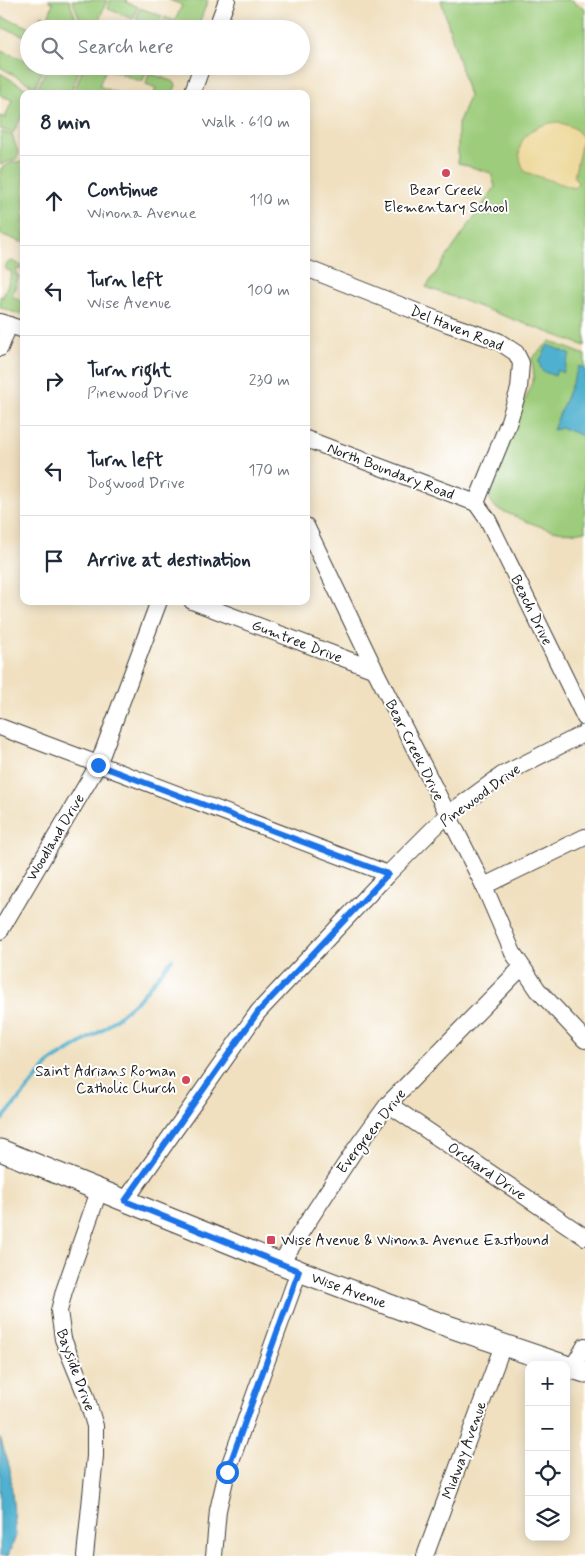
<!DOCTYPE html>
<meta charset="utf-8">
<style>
body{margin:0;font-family:Mynerve,sans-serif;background:#f6f6f7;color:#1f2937}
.controls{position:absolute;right:15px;bottom:15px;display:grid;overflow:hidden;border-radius:10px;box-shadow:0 2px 12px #0003}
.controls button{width:45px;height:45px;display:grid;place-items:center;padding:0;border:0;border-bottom:1px solid #e0e1e3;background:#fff;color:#1f2937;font:25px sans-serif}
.stop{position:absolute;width:15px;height:15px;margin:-11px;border:4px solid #1a73e8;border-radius:50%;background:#fff}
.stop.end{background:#1a73e8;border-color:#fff;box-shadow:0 1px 5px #0008}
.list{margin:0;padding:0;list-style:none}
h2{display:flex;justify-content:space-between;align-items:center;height:65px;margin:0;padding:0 20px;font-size:21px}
h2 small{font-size:16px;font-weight:400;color:#747a83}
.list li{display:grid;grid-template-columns:32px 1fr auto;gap:15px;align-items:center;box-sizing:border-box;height:90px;padding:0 20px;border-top:1px solid #e0e1e3}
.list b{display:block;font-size:19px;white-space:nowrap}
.list p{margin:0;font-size:16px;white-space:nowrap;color:#747a83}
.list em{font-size:16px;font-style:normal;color:#747a83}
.icon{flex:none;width:28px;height:28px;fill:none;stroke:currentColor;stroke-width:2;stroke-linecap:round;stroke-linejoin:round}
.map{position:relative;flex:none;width:585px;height:1556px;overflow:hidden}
.search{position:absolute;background:#fff;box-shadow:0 2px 12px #0003;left:20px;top:20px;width:290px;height:55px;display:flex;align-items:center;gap:12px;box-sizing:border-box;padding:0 18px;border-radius:28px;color:#747a83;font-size:19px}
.panel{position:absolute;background:#fff;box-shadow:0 2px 12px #0003;left:20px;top:90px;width:290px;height:515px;border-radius:10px}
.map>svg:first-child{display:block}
.green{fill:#9dcc7b;stroke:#5c744c}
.sand{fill:#eeda9e;stroke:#857b5d}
.water{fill:#50b1cf;stroke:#366676}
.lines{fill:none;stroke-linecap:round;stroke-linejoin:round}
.stream{stroke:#50b1cf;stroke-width:4}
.minor-casing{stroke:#3c3935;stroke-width:18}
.major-casing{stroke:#3c3935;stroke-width:23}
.minor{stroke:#fff;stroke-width:16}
.major{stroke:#fff;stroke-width:21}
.route{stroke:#1a73e8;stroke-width:6}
.poi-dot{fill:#d1495b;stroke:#fff;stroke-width:2}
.labels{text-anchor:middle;stroke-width:4;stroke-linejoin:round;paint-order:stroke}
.poi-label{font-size:15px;fill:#1c1c1c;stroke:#fff}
.street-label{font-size:15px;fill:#1c1c1c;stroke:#fff}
</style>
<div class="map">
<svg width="585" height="1556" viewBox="0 0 585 1556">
<rect width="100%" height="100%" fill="#fff"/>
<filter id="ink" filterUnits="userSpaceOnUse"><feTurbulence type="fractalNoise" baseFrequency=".02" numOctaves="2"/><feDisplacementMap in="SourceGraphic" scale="10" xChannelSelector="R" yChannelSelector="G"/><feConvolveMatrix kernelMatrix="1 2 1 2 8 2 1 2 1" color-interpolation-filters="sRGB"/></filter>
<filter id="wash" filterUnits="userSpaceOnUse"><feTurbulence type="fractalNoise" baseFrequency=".0096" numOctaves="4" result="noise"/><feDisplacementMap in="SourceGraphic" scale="20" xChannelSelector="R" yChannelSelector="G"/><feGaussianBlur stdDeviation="1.12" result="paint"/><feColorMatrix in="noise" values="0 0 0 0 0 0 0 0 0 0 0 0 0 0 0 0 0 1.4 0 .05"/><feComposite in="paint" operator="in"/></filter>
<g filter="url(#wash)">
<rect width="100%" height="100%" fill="#f0e0c0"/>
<g class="green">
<path d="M48,0H69L77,22C63,28 50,33 35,26L41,15L48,18L53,3Z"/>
<polygon points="72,0 107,0 97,25 94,26 80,19"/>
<polygon points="110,0 127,0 126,2 138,7 133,19 108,9"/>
<polygon points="169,0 208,0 197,29 160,29 165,17 175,21 182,5"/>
<polygon points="441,0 573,0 574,3 585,8 585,346 426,287 495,187 491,173 458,163 458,124 469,96"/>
<polygon points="140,8 162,16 157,28 136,19"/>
<polygon points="2,17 29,27 25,36 0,27"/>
<polygon points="1,51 29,61 29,66 45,66 35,87 0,67"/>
<polygon points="48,66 81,66 70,94 47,94 37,89"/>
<polygon points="84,66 120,66 118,73 106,69 99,86 120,94 73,94"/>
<polygon points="124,66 133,66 147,71 142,82 121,74"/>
<polygon points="0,73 33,93 24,94 24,113 13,133 0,129 0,116 5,118 12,100 0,95"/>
<polygon points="149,73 174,82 176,85 173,94 154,94 156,88 146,84"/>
<polygon points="0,132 12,135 19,154 16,159 0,165"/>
<polygon points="13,162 24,162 24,243 0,234 0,169"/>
<polygon points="12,261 22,266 22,269 17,269 16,275 19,276 12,296 23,302 21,315 0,307 0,296 3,297 12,272 5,269 7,263"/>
<path d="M550,341L585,355V531C557,538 523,519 497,509L490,500V492L534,377L532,358Z"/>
</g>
<path class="sand" d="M559,122L574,128L583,137L574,177L578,183L574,188L525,172C509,142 530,124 559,122Z"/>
<g class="water">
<polygon points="548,345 570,354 563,373 557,370 555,376 542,371 539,362"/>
<polygon points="579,366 585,368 585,437 563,428 553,430"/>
<polygon points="0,1437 10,1469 16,1536 8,1556 0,1556"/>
</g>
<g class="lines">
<polyline class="stream" points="0,1122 50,1062 104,1029 140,998 172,959"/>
</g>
</g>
<g filter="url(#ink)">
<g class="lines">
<g class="minor-casing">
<g id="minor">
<polyline points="216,29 227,0"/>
<polyline points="192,94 202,66"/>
<polyline points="306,268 448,324 498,341 516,353 521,363 519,389 508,424 476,503"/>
<polyline points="0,322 24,330"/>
<polyline points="0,348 9,325"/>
<polyline points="306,439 476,503"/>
<polyline points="476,503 488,520 585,718"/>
<polyline points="306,526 375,670 484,886 513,953 538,990 585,1040"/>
<polyline points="192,601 375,670"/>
<polyline points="0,727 388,874"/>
<polyline points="484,886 585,837"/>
<polyline points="0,931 98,765 159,601"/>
<polyline points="388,1104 585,1237"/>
<polyline points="125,1201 258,1012 388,874 447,815 502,775 585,733"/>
<polyline points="280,1264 356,1148 388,1104 521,968"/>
<polyline points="572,1368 585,1346"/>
<polyline points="85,1556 95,1456 95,1426 85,1393 63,1339 59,1311 64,1291 99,1191"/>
<polyline points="214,1556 218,1510 227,1472 299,1271"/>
<polyline points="425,1556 503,1345"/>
</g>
</g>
<g class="major-casing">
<g id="major">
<polyline points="0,1150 299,1271 427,1319 563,1365"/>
<polyline points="566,1366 585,1372"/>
</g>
</g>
<use href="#minor" class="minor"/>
<use href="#major" class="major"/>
</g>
</g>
<g class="lines" filter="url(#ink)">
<polyline class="route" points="98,765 388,874 258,1012 125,1201 299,1271 227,1472"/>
</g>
<g class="poi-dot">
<circle cx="446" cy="173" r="5"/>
<circle cx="186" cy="1080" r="5"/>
<rect x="266" y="1235" width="10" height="10" rx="2.5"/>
</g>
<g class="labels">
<g class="poi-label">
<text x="446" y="195">Bear Creek<tspan x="446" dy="17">Elementary School</tspan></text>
<text x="176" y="1076" text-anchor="end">Saint Adrians Roman<tspan x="176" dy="17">Catholic Church</tspan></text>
<text x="281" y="1245" text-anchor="start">Wise Avenue &amp; Winona Avenue Eastbound</text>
</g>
<g class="street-label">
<text transform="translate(457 328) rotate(22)" y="5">Del Haven Road</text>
<text transform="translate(391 471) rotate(21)" y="5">North Boundary Road</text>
<text transform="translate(532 610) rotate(64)" y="5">Beach Drive</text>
<text transform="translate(297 641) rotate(21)" y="5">Gumtree Drive</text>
<text transform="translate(415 750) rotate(63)" y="5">Bear Creek Drive</text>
<text transform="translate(480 795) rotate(-36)" y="5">Pinewood Drive</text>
<text transform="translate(55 837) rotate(-59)" y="5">Woodland Drive</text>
<text transform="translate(371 1131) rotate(-52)" y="5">Evergreen Drive</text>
<text transform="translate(487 1171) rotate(34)" y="5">Orchard Drive</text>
<text transform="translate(349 1290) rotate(20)" y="5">Wise Avenue</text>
<text transform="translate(76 1370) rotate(70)" y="5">Bayside Drive</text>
<text transform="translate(464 1450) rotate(-70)" y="5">Midway Avenue</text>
</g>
</g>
</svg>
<div class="controls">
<button>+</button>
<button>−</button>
<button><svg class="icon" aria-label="locate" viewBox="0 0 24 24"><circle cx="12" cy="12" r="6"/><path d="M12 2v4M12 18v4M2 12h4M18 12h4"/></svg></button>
<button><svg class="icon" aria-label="layers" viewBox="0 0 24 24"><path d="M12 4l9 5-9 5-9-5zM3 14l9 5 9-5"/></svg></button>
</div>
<div class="stop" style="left:227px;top:1472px"></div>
<div class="stop end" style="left:98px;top:765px"></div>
<div class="search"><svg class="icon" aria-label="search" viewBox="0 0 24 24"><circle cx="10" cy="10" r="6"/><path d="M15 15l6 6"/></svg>Search here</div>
<section class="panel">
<h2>8 min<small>Walk · 610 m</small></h2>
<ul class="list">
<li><svg class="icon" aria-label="ahead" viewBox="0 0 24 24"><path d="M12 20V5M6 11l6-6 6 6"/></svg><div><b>Continue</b><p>Winona Avenue</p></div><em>110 m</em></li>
<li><svg class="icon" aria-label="left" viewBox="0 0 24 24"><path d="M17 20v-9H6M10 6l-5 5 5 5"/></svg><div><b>Turn left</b><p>Wise Avenue</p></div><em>100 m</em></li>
<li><svg class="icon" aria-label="right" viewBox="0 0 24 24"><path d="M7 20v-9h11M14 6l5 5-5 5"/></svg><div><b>Turn right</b><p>Pinewood Drive</p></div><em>230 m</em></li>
<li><svg class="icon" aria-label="left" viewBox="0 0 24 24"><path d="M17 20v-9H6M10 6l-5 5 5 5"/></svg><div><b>Turn left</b><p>Dogwood Drive</p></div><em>170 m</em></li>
<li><svg class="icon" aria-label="arrive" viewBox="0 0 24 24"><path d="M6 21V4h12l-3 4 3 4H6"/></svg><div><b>Arrive at destination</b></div></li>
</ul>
</section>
</div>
